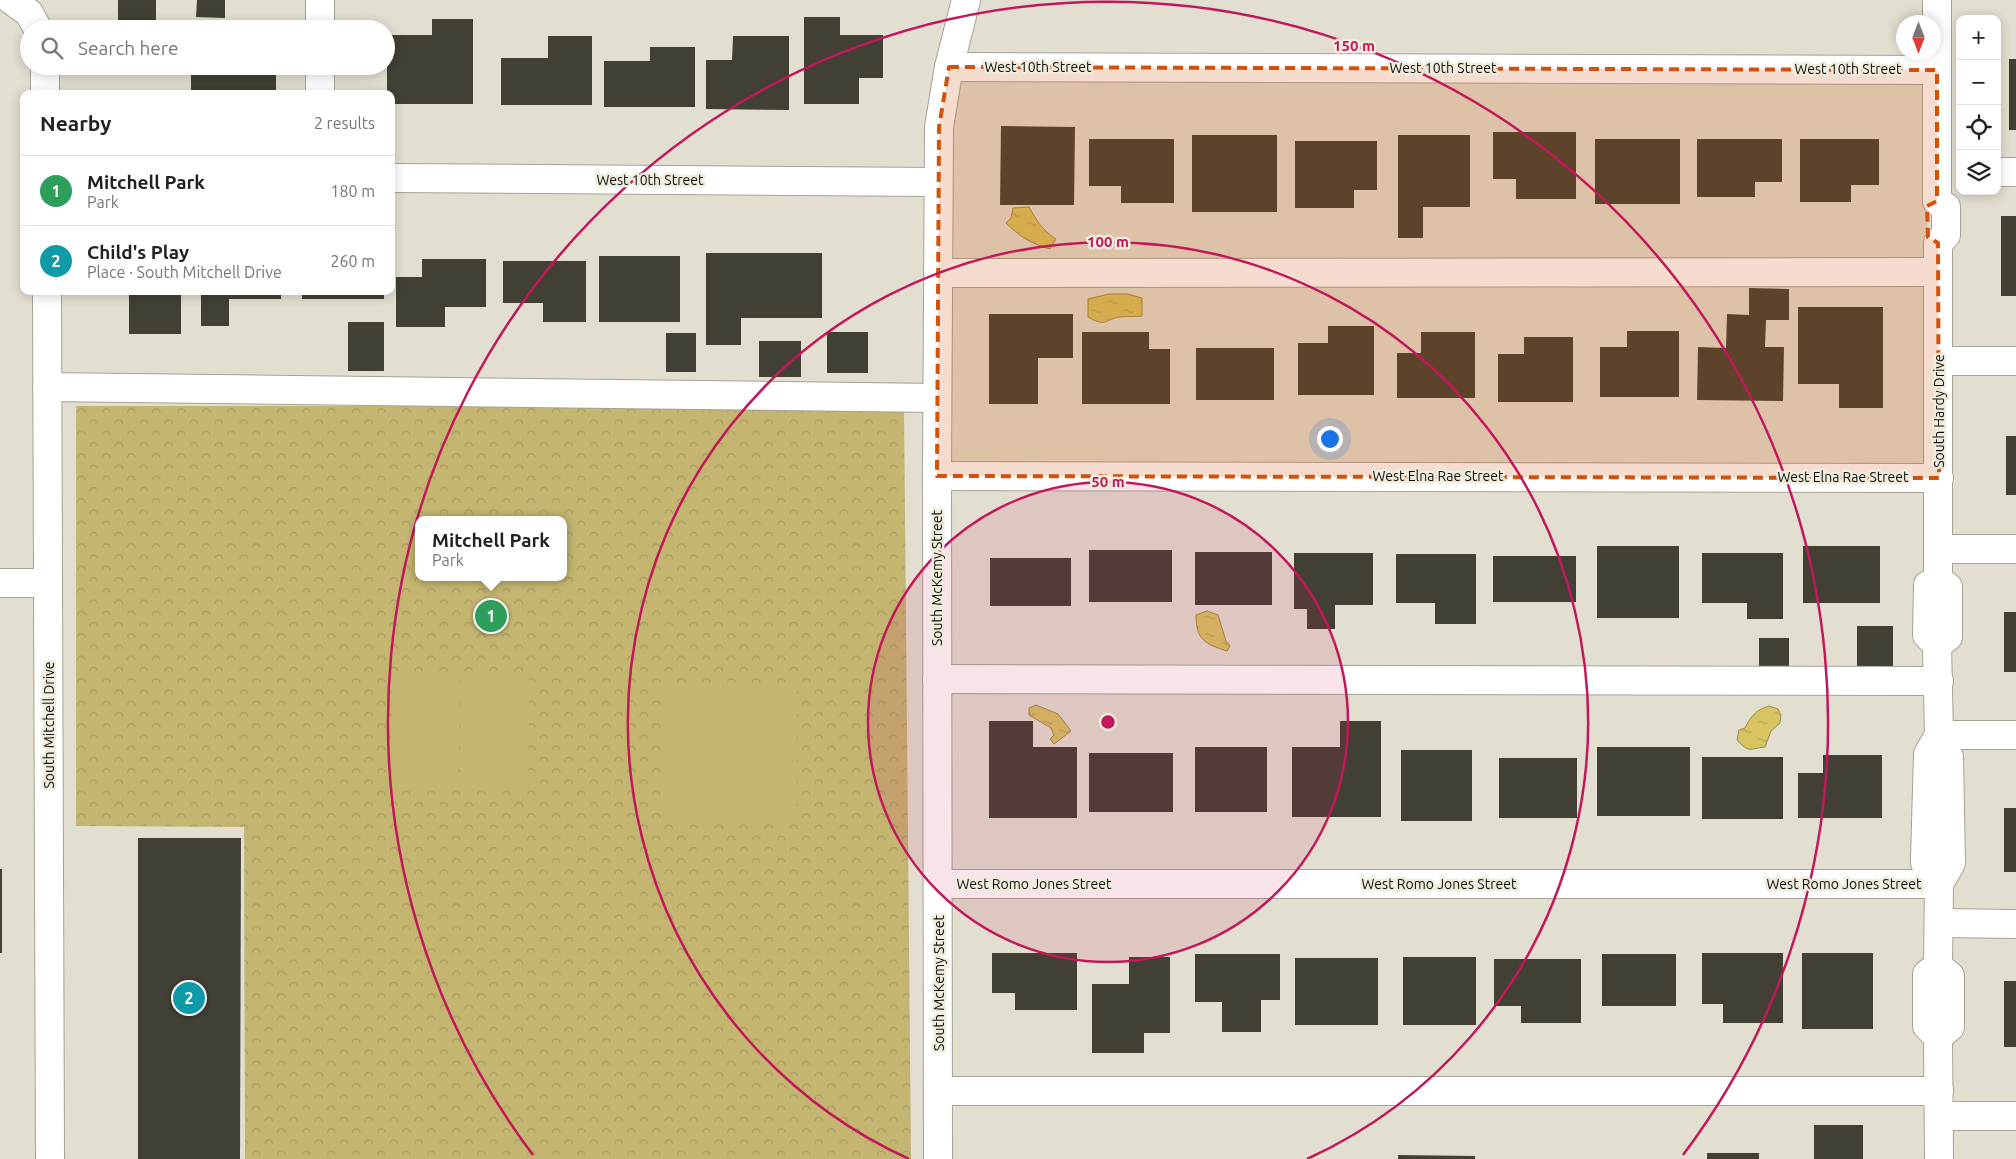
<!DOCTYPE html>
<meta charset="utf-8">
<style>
body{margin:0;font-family:Ubuntu,sans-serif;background:#f2f2f2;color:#222}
.controls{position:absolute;right:15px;top:15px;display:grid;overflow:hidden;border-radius:10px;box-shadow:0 2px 12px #0003}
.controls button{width:45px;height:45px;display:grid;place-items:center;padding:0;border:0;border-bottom:1px solid #e0e0e0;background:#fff;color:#222;font:25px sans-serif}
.compass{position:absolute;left:1896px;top:15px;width:45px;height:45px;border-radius:50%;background:#fff;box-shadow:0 2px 12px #0003;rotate:180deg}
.you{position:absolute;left:1329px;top:438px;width:18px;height:18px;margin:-12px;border:4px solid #fff;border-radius:50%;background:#1a73e8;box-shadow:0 0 0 8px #1a73e833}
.badge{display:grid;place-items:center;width:32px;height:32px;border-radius:50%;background:#0a73be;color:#fff;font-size:16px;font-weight:700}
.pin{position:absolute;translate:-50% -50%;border:2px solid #fff;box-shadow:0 1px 5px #0006}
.popup{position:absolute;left:415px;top:516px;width:152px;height:65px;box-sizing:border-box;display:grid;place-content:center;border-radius:10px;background:#fff;filter:drop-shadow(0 1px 4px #0005);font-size:16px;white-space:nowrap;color:#767676}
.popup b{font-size:19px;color:#222}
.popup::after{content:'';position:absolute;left:50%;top:100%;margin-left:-10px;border:10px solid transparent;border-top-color:#fff}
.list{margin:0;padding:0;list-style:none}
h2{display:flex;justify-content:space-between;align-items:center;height:65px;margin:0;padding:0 20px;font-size:21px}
h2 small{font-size:16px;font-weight:400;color:#767676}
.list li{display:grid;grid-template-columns:32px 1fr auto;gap:15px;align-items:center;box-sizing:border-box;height:70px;padding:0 20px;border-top:1px solid #e0e0e0}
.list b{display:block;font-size:19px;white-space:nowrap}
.list p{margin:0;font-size:16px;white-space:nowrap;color:#767676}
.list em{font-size:16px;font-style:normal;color:#767676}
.icon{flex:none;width:28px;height:28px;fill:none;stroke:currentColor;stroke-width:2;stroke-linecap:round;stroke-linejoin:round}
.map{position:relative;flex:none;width:2016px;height:1159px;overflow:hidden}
.search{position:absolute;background:#fff;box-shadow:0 2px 12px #0003;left:20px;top:20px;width:375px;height:55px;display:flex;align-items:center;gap:12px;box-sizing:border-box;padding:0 18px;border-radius:28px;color:#767676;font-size:19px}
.panel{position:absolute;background:#fff;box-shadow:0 2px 12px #0003;left:20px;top:90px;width:375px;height:205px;border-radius:10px}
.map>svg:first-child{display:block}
.forest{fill:url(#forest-crowns);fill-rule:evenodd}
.pitch{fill:#c4b671}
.water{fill:url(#water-ripples);stroke:#9c8d47}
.building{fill:#424034}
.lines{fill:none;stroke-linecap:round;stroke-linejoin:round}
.minor-casing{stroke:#a6a395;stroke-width:30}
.minor{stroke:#fff;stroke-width:28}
.marked{fill:#d2520c;fill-opacity:0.2;stroke:#d2520c;stroke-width:4;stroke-dasharray:10 6;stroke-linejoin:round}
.ring{fill:none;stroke:#c2185b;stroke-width:2.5}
.labels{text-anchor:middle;stroke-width:5;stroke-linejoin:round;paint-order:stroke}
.street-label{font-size:14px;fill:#0f0e0a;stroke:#efecdd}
.centre{fill:#c2185b;stroke:#efecdd;stroke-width:2.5}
.ring-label{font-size:15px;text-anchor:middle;font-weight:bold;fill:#c2185b;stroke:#efecdd;stroke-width:5;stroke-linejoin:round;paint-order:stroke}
</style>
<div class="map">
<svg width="2016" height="1159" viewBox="0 0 2016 1159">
<defs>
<pattern id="forest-crowns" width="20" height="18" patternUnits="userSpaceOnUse" patternTransform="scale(1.25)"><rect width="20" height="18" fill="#c4b671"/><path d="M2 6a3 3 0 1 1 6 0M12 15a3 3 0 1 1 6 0" fill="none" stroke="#a79b60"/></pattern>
<pattern id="water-ripples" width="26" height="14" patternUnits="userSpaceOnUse" patternTransform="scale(1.25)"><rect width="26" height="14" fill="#d8c461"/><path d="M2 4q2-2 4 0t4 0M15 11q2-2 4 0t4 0" fill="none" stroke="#b8a753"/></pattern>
</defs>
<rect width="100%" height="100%" fill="#e2dfd0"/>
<path class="forest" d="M76,406H904L911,1159H245L244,827L76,826ZM418,520H564V577H418Z"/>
<g class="pitch">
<polygon points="392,674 460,675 458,788 390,787"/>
<polygon points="461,675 529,676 528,789 460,788"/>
<rect x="663" y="689" width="134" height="130"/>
</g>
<g class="water">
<path d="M1029,207C1037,221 1042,230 1056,239L1050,249C1031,244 1019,236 1006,223L1011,218L1013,208Z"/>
<path d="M1109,294H1128L1142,298V316C1135,317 1127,316 1120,317C1105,319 1107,328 1088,317V299Z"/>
<path d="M1207,611L1218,615L1226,641L1230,646L1227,651C1205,644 1196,640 1196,615Z"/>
<polygon points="1036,705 1058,714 1071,731 1054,744 1050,739 1054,735 1051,728 1029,715 1029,708"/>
<path d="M1769,706L1778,709L1781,715L1780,723L1771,731L1765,747C1749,749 1749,753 1737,740L1739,730L1745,728C1750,717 1757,709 1769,706Z"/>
</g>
<g class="building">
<rect x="118" y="0" width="38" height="29"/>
<polygon points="197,0 225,0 225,18 196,17"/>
<polygon points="804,17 840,17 840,35 883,35 883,78 859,78 859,104 804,104"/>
<polygon points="432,19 473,19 473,104 391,104 391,94 387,94 387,35 432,35"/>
<polygon points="548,36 592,36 592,105 501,105 501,58 548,58"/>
<polygon points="733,36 789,36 789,110 706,109 706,60 732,60"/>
<polygon points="650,47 695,47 695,107 604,107 604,61 650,61"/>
<rect x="2009" y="59" width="7" height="71"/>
<rect x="191" y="66" width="85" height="28"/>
<polygon points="1001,126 1075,127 1074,205 1000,205"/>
<polygon points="1493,132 1576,132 1576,199 1516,199 1516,179 1493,179"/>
<rect x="1192" y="135" width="85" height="77"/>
<polygon points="1398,135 1470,135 1470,207 1423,207 1423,238 1398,238"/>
<polygon points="1089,139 1174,139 1174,203 1121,203 1121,186 1089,186"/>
<rect x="1595" y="139" width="85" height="65"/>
<polygon points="1697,139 1782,139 1782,182 1755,182 1755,197 1697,197"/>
<polygon points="1800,139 1879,139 1879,185 1851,185 1851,202 1800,202"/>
<polygon points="1295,141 1377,141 1377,190 1354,190 1354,208 1295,208"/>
<rect x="2001" y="216" width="15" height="80"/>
<polygon points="706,253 822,253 822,318 741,318 741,345 706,345"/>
<rect x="599" y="256" width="81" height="66"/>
<polygon points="422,259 486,259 486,307 445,307 445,327 396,327 396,277 422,277"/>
<polygon points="503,261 586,261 586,322 543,322 543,303 503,303"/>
<polygon points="1749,288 1789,289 1789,320 1766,320 1765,347 1784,347 1783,401 1697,400 1698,347 1726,348 1727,314 1749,315"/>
<rect x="129" y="291" width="52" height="43"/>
<polygon points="201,291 281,291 281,299 229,299 229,326 201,326"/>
<rect x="302" y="291" width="82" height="8"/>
<polygon points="1798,307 1883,307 1883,408 1839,408 1839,384 1798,384"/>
<polygon points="989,314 1073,314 1073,358 1038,358 1038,404 989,404"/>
<rect x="348" y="322" width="36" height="49"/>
<polygon points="1328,326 1374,326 1374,395 1298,395 1298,343 1328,343"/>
<polygon points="1627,331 1679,331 1679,397 1600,397 1600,347 1627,347"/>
<rect x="827" y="332" width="41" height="41"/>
<polygon points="1082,332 1149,332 1149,349 1170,349 1170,404 1082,404"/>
<polygon points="1421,332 1475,332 1475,398 1397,398 1397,353 1421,353"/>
<rect x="666" y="333" width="30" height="39"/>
<polygon points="1524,337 1573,337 1573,402 1498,402 1498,354 1524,354"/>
<rect x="759" y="341" width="42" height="36"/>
<rect x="1196" y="348" width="78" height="52"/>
<rect x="2006" y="436" width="10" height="59"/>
<rect x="1597" y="546" width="82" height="72"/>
<rect x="1803" y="546" width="77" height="57"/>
<rect x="1089" y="550" width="83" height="52"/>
<rect x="1195" y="552" width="77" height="53"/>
<polygon points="1294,553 1373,553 1373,605 1335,605 1335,629 1307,629 1307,609 1294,609"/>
<polygon points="1702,553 1783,553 1783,619 1747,619 1747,603 1702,603"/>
<polygon points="1396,554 1476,554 1476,624 1435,624 1435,603 1396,603"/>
<rect x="1493" y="556" width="83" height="46"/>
<rect x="990" y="558" width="81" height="48"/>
<rect x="2004" y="612" width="12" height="60"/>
<rect x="1857" y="626" width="36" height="40"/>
<rect x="1759" y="638" width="30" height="28"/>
<polygon points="989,721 1033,721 1033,747 1077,747 1077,818 989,818"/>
<polygon points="1340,721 1381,721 1381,817 1292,817 1292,747 1340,747"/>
<rect x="1195" y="747" width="72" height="65"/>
<rect x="1597" y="747" width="93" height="69"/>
<rect x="1401" y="750" width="71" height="71"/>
<rect x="1089" y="753" width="84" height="59"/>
<polygon points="1823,755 1882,755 1882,818 1798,818 1798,773 1823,773"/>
<rect x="1702" y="757" width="81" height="62"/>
<rect x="1499" y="758" width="78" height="60"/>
<rect x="2004" y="808" width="12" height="64"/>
<polygon points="138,838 241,838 240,1159 138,1159"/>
<rect x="0" y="869" width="2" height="84"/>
<polygon points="992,953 1077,953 1077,1010 1015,1010 1015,993 992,993"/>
<polygon points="1702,953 1783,953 1783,1023 1723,1023 1723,1004 1702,1004"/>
<rect x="1802" y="953" width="71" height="76"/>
<polygon points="1195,954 1280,954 1280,1000 1261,1000 1261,1032 1222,1032 1222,1002 1195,1002"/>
<rect x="1602" y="954" width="74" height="52"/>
<polygon points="1129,957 1170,957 1170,1033 1144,1033 1144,1053 1092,1053 1092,984 1129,984"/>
<rect x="1403" y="957" width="73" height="68"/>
<rect x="1295" y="958" width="83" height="67"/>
<polygon points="1494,959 1581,959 1581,1023 1521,1023 1521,1006 1494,1006"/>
<rect x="2004" y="981" width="12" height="66"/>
<rect x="1814" y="1125" width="49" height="34"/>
<rect x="1707" y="1153" width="52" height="6"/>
<polygon points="1398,1155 1475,1156 1475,1159 1398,1159"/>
</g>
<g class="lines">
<g class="minor-casing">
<g id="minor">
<polyline points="11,0 29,13 38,29"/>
<polyline points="320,0 320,29"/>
<polyline points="45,66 45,94"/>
<polyline points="320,66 320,94"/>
<polyline points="949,67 1937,70"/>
<polyline points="1997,172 2016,172"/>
<polyline points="391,178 938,182"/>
<polyline points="1937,201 1946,207 1946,235 1938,243 1938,580"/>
<polyline points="1937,201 1937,0"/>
<polyline points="938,273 1938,272"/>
<polyline points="47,291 50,1159"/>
<polyline points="1939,361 2016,361"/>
<polyline points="47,387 937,398"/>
<polyline points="937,476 1939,478"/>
<polyline points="1939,549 2016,549"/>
<polyline points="1938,580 1928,585 1927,635 1937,645 1939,735 1949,757 1951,863 1939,884 1938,966"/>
<polyline points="0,583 48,583"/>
<polyline points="1937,645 1948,637 1948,587 1938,580"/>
<polyline points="937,679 1939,681"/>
<polyline points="1939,735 1928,754 1925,859 1925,863 1939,884"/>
<polyline points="1939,735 2016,735"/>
<polyline points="939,884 1939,884"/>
<polyline points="1939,923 2016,924"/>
<polyline points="1938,966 1927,974 1927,1026 1938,1037 1939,1159"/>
<polyline points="1938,966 1950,976 1950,1027 1938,1037"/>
<polyline points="939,1091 1939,1091"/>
<polyline points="1939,1116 2016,1116"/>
<polyline points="938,1159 937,476 939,127 949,67 966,0"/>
</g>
</g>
<use href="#minor" class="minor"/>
</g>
<path class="marked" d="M949,67L1937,70V201L1927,206L1928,237L1938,243L1939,478L937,476L939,127Z"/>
<circle cx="1108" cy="722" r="240" fill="#c2185b" fill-opacity=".12"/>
<g class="ring">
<circle cx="1108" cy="722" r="240"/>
<path d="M909 1159A480 480 0 1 1 1307 1159"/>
<path d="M533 1155A720 720 0 1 1 1683 1155"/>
</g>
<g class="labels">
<g class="street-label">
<text x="1038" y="72">West 10th Street</text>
<text x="1443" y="73">West 10th Street</text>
<text x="1848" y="74">West 10th Street</text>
<text x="650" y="185">West 10th Street</text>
<text transform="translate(1939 411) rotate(-90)" y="5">South Hardy Drive</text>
<text x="1438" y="481">West Elna Rae Street</text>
<text x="1843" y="482">West Elna Rae Street</text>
<text transform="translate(937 578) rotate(-90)" y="5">South McKemy Street</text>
<text transform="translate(49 725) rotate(-90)" y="5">South Mitchell Drive</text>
<text x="1034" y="889">West Romo Jones Street</text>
<text x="1439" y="889">West Romo Jones Street</text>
<text x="1844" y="889">West Romo Jones Street</text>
<text transform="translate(939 983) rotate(-90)" y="5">South McKemy Street</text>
</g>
</g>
<circle cx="1108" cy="722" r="8" class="centre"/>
<g class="ring-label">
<text x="1354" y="51">150 m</text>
<text x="1108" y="247">100 m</text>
<text x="1108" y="487">50 m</text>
</g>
</svg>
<div class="controls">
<button>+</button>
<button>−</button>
<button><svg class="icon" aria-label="locate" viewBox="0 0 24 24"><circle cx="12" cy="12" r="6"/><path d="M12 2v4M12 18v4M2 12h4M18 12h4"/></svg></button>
<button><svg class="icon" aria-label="layers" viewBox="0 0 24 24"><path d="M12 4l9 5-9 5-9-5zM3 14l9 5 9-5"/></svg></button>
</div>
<svg class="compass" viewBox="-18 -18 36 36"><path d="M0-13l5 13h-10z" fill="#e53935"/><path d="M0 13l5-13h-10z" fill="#767676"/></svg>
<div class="you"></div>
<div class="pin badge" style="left:491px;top:616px;background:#2e9e5b">1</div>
<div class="popup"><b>Mitchell Park</b>Park</div>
<div class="pin badge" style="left:189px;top:998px;background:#0f9aa8">2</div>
<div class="search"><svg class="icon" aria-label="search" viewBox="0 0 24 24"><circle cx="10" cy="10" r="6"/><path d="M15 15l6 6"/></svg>Search here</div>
<section class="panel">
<h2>Nearby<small>2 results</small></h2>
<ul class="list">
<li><span class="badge" style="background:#2e9e5b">1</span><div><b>Mitchell Park</b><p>Park</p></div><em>180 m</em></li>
<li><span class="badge" style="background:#0f9aa8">2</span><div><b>Child's Play</b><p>Place · South Mitchell Drive</p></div><em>260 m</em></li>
</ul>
</section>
</div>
